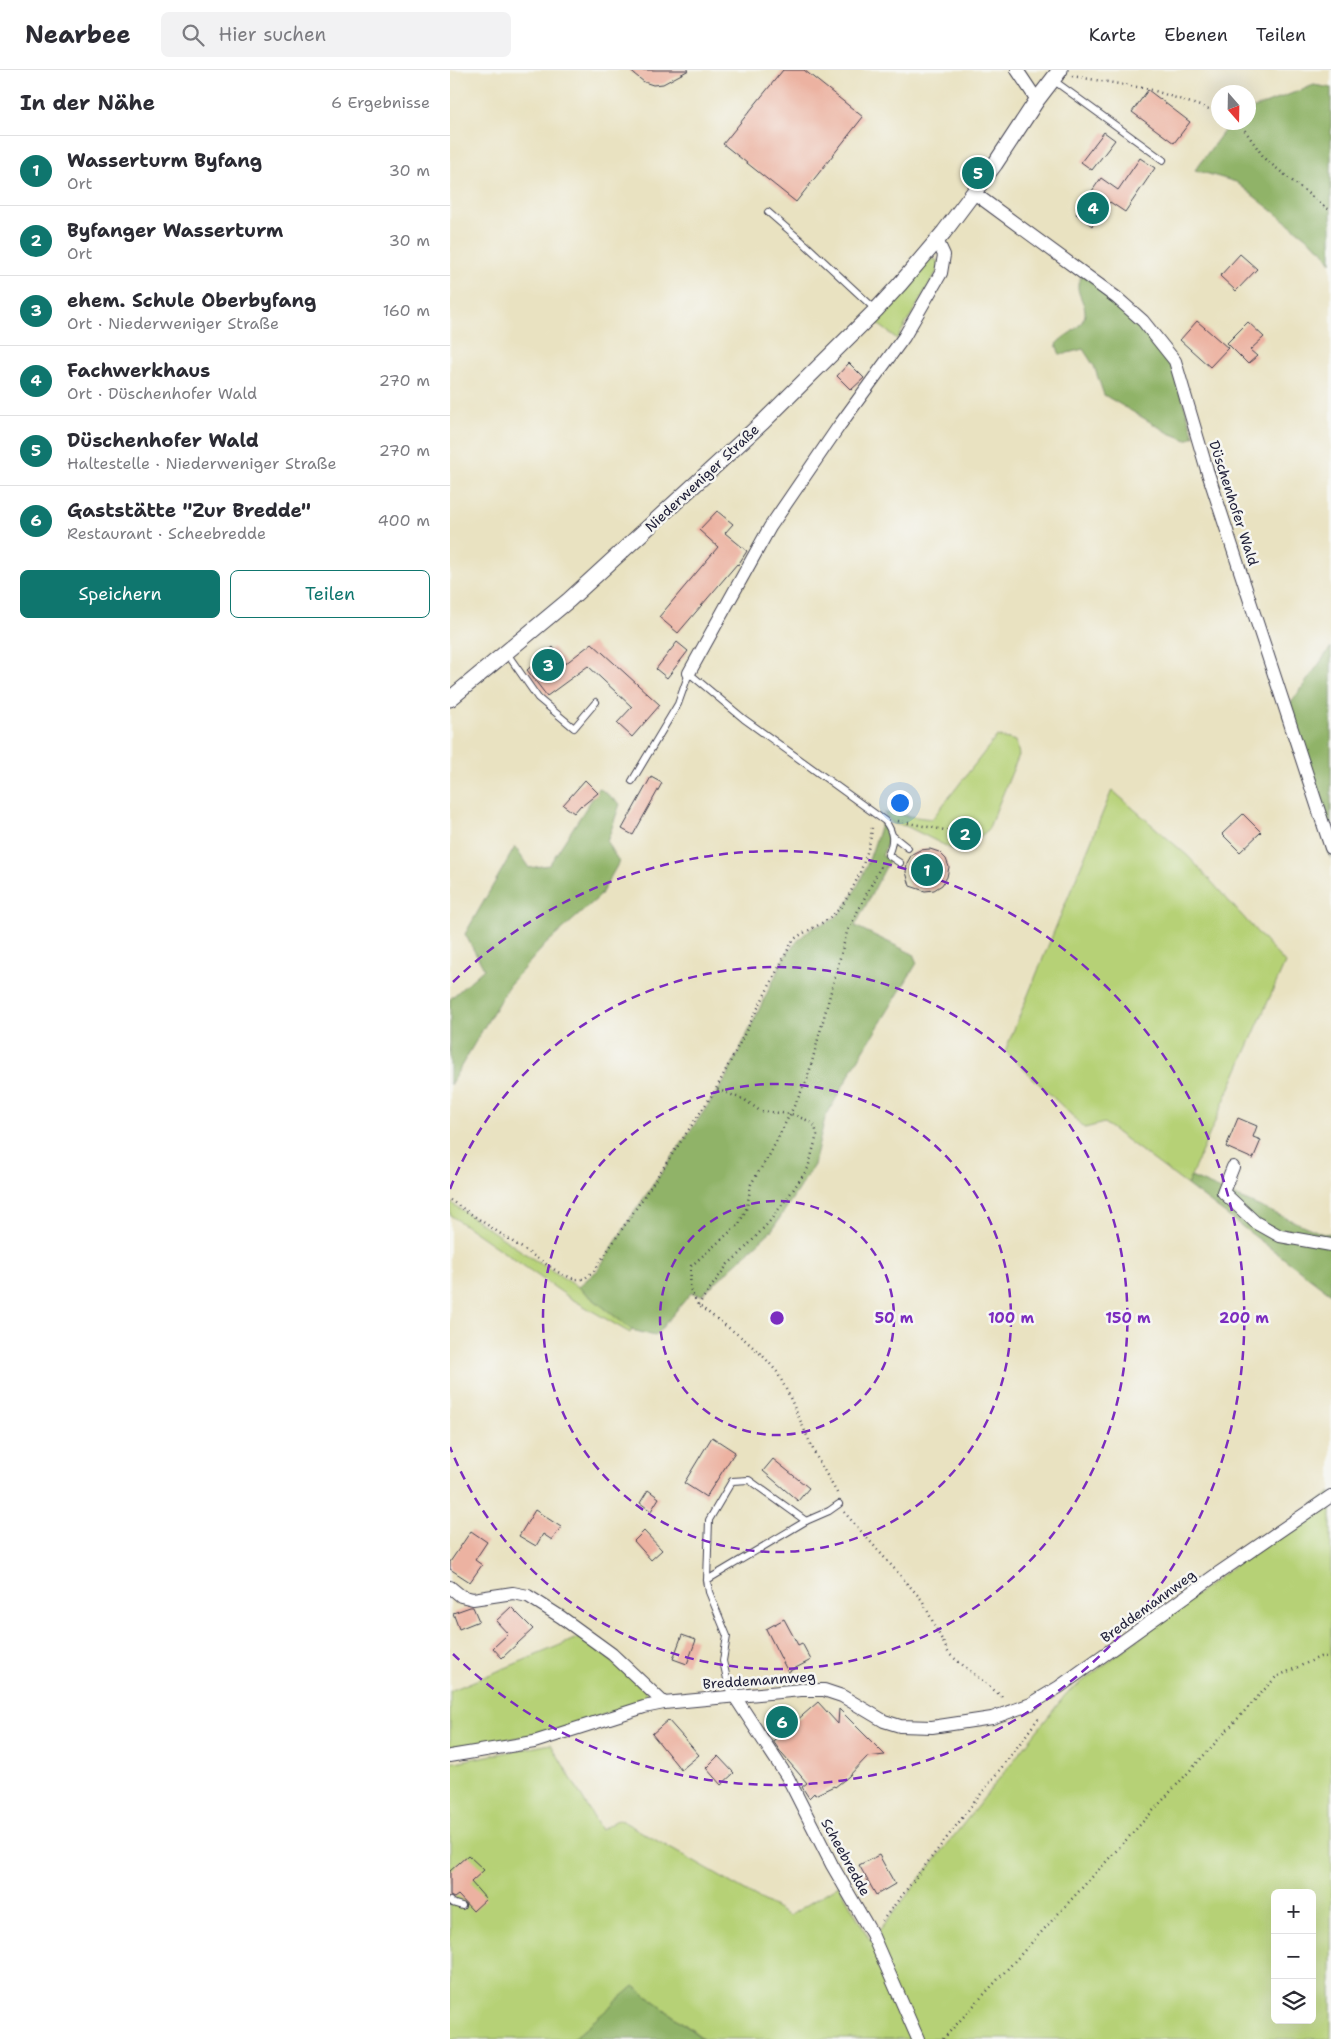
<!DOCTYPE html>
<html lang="de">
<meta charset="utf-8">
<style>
body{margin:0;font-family:"Shantell Sans",sans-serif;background:#f2f2f3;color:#2b2b33}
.controls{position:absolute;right:15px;bottom:15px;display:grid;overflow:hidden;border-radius:8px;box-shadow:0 5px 20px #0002}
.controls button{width:45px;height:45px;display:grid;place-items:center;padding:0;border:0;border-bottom:1px solid #e1e1e2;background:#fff;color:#2b2b33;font:25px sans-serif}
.compass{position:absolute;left:761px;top:15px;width:45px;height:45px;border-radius:50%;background:#fff;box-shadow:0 5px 20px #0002;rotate:160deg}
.you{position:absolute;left:449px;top:732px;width:18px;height:18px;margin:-12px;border:4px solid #fff;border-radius:50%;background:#1a73e8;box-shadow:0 0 0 8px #1a73e833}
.badge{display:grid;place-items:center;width:32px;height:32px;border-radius:50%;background:#0f766e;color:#fff;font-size:16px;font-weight:700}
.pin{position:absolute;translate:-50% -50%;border:2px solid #fff;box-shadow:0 1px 5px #0006}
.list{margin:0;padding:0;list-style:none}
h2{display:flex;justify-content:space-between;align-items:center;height:65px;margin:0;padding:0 20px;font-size:21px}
h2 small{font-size:16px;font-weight:400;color:#7c7c81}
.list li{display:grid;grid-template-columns:32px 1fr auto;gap:15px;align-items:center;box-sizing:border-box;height:70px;padding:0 20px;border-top:1px solid #e1e1e2}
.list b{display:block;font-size:19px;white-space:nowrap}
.list p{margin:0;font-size:16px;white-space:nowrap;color:#7c7c81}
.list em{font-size:16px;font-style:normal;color:#7c7c81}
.actions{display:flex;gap:10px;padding:15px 20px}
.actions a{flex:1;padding:11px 0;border:1px solid #0f766e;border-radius:8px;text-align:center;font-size:18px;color:#0f766e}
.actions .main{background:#0f766e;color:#fff}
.icon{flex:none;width:28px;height:28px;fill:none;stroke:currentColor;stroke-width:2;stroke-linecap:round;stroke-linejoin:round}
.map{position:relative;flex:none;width:881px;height:1969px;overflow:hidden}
header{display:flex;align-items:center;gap:30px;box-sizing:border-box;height:70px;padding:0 25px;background:#fff;border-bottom:1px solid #e1e1e2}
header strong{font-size:24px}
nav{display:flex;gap:28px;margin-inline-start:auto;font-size:18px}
.search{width:350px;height:45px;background:#f2f2f3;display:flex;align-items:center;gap:12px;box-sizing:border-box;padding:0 18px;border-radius:8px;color:#7c7c81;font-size:19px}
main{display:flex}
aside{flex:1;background:#fff}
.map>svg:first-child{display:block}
.green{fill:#b6d176;stroke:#6c7a58;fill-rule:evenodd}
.forest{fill:#90b367;stroke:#596a51}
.building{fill:#ecb2a1}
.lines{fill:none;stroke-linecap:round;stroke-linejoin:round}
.service-casing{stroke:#403f4f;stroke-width:8}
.minor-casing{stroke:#403f4f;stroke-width:14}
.tertiary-casing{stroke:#403f4f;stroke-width:17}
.path{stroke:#403f4f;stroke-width:2.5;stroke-dasharray:1 4;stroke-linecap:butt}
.service{stroke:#fff;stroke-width:6}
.minor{stroke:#fff;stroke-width:12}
.tertiary{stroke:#fff;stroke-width:15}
.ring{fill:none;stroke:#7b2cbf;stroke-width:2.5;stroke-dasharray:9 6}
.labels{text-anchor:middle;stroke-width:5;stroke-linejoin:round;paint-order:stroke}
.street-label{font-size:14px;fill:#22223b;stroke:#f6f6f2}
.centre{fill:#7b2cbf;stroke:#f6f6f2;stroke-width:2.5}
.ring-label{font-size:15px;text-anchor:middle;font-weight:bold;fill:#7b2cbf;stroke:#f6f6f2;stroke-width:5;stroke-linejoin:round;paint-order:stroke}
</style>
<header>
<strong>Nearbee</strong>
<div class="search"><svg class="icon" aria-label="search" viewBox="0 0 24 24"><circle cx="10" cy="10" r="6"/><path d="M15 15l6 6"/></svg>Hier suchen</div>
<nav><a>Karte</a><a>Ebenen</a><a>Teilen</a></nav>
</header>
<main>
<aside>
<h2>In der Nähe<small>6 Ergebnisse</small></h2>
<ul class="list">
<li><span class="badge">1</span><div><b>Wasserturm Byfang</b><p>Ort</p></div><em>30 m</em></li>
<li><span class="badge">2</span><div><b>Byfanger Wasserturm</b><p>Ort</p></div><em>30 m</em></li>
<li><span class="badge">3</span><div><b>ehem. Schule Oberbyfang</b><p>Ort · Niederweniger Straße</p></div><em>160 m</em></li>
<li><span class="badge">4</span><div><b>Fachwerkhaus</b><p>Ort · Düschenhofer Wald</p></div><em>270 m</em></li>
<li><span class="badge">5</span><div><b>Düschenhofer Wald</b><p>Haltestelle · Niederweniger Straße</p></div><em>270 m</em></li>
<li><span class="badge">6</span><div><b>Gaststätte &quot;Zur Bredde&quot;</b><p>Restaurant · Scheebredde</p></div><em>400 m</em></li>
</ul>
<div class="actions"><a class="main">Speichern</a><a>Teilen</a></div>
</aside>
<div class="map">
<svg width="881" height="1969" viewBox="0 0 881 1969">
<rect width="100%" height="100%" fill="#f6f6f2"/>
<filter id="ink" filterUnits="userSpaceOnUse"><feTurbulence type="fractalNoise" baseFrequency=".02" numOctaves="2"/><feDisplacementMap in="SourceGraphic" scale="10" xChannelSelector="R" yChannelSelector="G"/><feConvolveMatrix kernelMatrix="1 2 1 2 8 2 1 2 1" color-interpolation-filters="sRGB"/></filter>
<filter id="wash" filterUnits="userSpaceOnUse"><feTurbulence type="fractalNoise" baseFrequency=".0096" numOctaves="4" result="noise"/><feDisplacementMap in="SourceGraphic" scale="20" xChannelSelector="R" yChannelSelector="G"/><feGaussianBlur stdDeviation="1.12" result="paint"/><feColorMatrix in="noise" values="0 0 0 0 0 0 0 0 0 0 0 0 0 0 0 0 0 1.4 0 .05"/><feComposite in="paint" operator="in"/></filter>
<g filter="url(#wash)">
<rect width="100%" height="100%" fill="#e9e2c1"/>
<g class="green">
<polygon points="481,188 488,191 489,198 447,269 423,250"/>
<polygon points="547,666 566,671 569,685 538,760 510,783 456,756 443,754 434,743 482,749"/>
<polygon points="662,720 739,787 835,893 737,1115 654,1053 635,1058 555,981"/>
<polygon points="0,1132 80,1187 128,1217 182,1260 180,1263 120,1228 0,1145"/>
<path d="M881,1422V1969H254L185,1917L123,1969H0V1693L101,1674L151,1760L169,1749L339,1846L389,1815L420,1870L432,1857L616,1624ZM825,1823H862V1950H825Z"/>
<polygon points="132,1566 204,1628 101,1662 0,1679 0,1621"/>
</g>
<g class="forest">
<polygon points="864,15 881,18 881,193 872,180 786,112 745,100 780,53 798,52 799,40"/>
<path d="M633,204L718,282L744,366L737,370L719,363L654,325L644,296L633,279L610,285L606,274C614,265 627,261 633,250C640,238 627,227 628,215C628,211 631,207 633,204Z"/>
<polygon points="881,577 881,789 833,644"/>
<polygon points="149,718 170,734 157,772 169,792 150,826 96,874 59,915 0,1015 0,929 34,899 15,864 65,777 79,798 99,795"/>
<path d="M431,754C441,765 438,772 432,786L440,789L405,856L463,884L467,893L406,993L375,1048L364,1095L322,1160L252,1225L241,1223L205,1266L182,1260L128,1217L148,1200L185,1141L274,1012L335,886C344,875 353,863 365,857C372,854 381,852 386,847C408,825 422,783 431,754Z"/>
<polygon points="741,1107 873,1164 881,1163 881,1224 737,1115"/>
<polygon points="184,1916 253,1969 123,1969"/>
</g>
<g id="blocks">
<g class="building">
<polygon points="179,0 239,0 213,14 203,15 194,12"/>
<polygon points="333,0 354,0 413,47 346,132 273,74"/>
<polygon points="698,20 740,52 724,73 682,42"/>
<polygon points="654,62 665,70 642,100 631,92"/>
<polygon points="690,88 705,98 675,142 660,132 642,156 626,144 651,108 668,120"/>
<polygon points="790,184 807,199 786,221 770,206"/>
<polygon points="747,251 778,278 760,297 730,270"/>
<polygon points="798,252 814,267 800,280 807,286 798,294 777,273"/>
<polygon points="399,293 414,308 401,320 387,306"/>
<polygon points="267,441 283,454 275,463 297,481 288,495 287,494 228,563 209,547 268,477 249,460"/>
<polygon points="227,572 238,581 217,608 206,599"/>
<polygon points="142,573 210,635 182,667 167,653 182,637 138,596 97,626 77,600 103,577 115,594"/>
<polygon points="201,707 212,713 183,765 172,759"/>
<polygon points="135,710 148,723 132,736 131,735 124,743 113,735"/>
<polygon points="793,744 811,762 790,782 772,764"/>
<polygon points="480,779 489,782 496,789 499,797 497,807 492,815 484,820 475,821 460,816 456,802 457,793 462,784 470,780"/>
<polygon points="788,1048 807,1056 803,1067 811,1070 803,1089 776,1077"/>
<polygon points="262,1367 285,1382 256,1427 234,1413"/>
<polygon points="323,1389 359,1418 348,1431 313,1401"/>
<polygon points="198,1420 209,1428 201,1441 190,1433"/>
<polygon points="85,1440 111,1457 102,1470 93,1464 86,1476 69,1466"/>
<polygon points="21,1461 37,1472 25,1490 32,1495 20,1512 0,1499 0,1492"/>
<polygon points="194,1461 212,1480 201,1490 184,1471"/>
<polygon points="20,1537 23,1537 29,1551 9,1559 3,1543"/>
<polygon points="61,1537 83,1559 52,1588 43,1578 58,1564 46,1551"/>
<polygon points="334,1549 348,1575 352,1573 361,1590 338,1602 316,1559"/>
<polygon points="232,1565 246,1570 237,1594 223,1589"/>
<polygon points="368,1632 388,1654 389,1639 435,1685 417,1687 398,1707 385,1717 384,1716 365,1725 364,1723 359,1728 352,1717 357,1713 332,1684 323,1671"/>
<polygon points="218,1650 249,1685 231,1700 202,1664"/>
<polygon points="268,1686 284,1703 271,1715 256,1698"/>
<polygon points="18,1785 34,1800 21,1812 36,1829 23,1841 8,1825 4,1828 0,1826 0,1801"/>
<polygon points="429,1785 445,1814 426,1825 409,1795"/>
</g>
</g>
</g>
<g filter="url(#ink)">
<use href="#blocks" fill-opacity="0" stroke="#403f4f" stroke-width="1"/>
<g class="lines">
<g class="service-casing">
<g id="service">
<polyline points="603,10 713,90"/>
<polyline points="318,142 355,174 426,240"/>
<polyline points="56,582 88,628 124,658 146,632"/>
<path d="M182,711L228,634L239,603L294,649L435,751C444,763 444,771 438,785L450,793"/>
<polyline points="443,766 458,778"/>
<polyline points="356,1451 379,1441 389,1434"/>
<polyline points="257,1510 356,1451 299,1410 282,1411 259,1450 257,1510 259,1522 277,1566 273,1591 281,1627"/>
<polyline points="0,1831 2,1833 12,1836"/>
</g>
</g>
<g class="minor-casing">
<g id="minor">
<polyline points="567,0 587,30"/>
<polyline points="524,123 667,228 693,251 725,291 757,400 881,778"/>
<polyline points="239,603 320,457 389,356 454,267 491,203 494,185 487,170"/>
<polyline points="783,1097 773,1122 805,1152 830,1166 881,1175"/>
<polyline points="0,1517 11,1526 23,1529 63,1523 78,1526 111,1547 162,1584 214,1633"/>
<polyline points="285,1627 338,1708 382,1795 422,1864 468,1969"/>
<polyline points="0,1686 84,1672 194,1637 214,1633 351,1620 374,1620 392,1626 434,1651 450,1656 482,1657 542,1648 581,1634 609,1617 767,1504 881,1426"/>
</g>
</g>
<g class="tertiary-casing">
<polyline id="tertiary" points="0,629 119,530 313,352 426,240 450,214 494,162 545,94 587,30 610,0"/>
</g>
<g class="path">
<polyline points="622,6 699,19 768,42"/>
<polyline points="789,52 815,89 876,138 881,140"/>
<polyline points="448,751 515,764"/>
<path d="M0,1130L108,1202L124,1209H134L144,1201L266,1019L343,870C356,860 373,855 385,843C403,827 422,778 422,755"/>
<polyline points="248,1235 278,1194 290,1184 320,1151 343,1120 358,1098 367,1065 365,1056 359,1051 341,1044 310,1041 295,1030 266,1019"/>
<polyline points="387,1423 366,1386 337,1321 327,1302 315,1288 295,1270 248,1235 240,1219 241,1196 289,1154 297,1137 301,1114 320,1084 357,1010 397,862 432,794"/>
<polyline points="394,1442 472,1530 499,1584 555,1629"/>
<polyline points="432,1851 562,1684 590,1646"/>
<polyline points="493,1969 826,1607 870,1587 881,1587"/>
</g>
<use href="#service" class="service"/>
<use href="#minor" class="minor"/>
<use href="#tertiary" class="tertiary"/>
</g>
</g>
<g class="ring">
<circle cx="327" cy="1248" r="117"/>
<circle cx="327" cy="1248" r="234"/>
<path d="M0 1119A351 351 0 1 1 0 1377"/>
<path d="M3 912A467 467 0 1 1 3 1584"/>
</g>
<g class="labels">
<g class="street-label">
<text transform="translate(252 408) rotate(-43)" y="5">Niederweniger Straße</text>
<text transform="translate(784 433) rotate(72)" y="5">Düschenhofer Wald</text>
<text transform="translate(698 1536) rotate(-36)" y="5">Breddemannweg</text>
<text transform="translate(309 1610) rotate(-4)" y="5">Breddemannweg</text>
<text transform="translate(396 1787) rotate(61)" y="5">Scheebredde</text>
</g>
</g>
<circle cx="327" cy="1248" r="8" class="centre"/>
<g class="ring-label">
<text x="444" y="1253">50 m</text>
<text x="561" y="1253">100 m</text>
<text x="678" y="1253">150 m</text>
<text x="794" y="1253">200 m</text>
</g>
</svg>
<div class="controls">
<button>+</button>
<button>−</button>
<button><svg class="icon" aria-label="layers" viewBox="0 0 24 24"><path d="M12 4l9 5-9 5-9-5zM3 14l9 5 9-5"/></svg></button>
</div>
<svg class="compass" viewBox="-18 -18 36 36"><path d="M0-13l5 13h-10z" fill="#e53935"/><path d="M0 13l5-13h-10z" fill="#7c7c81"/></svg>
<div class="you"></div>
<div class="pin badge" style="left:477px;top:800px">1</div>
<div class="pin badge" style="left:515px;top:764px">2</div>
<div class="pin badge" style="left:98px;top:595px">3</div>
<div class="pin badge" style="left:643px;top:138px">4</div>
<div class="pin badge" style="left:528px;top:103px">5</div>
<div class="pin badge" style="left:332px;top:1652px">6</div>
</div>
</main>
